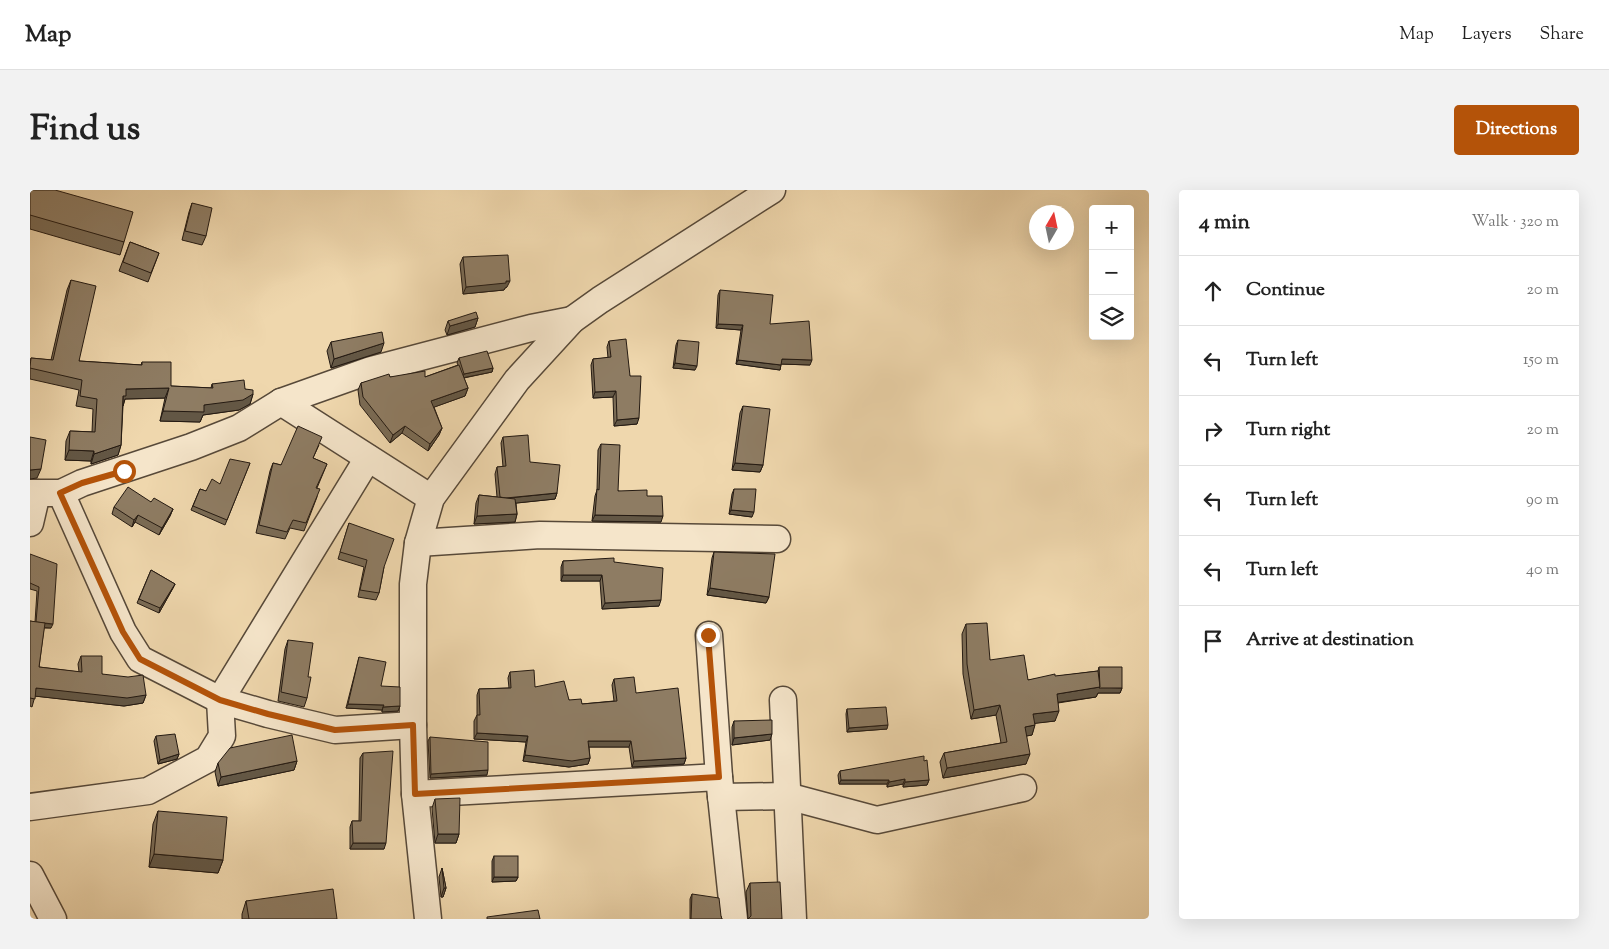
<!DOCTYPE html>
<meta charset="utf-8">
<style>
body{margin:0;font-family:"Sorts Mill Goudy",serif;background:#f2f2f2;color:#222}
.controls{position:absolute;right:15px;top:15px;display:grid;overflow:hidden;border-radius:5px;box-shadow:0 5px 20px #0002}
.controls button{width:45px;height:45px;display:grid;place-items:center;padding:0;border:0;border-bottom:1px solid #e0e0e0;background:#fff;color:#222;font:25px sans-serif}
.compass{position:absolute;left:999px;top:15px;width:45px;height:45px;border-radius:50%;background:#fff;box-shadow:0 5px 20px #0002;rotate:9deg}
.stop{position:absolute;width:15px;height:15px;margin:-11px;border:4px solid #b45309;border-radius:50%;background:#fff}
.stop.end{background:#b45309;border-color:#fff;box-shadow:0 1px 5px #0008}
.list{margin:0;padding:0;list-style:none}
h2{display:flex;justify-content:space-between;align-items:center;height:65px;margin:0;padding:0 20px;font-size:21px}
h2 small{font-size:16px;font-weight:400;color:#767676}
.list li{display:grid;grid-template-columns:32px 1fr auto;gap:15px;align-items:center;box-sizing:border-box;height:70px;padding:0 20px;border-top:1px solid #e0e0e0}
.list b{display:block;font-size:19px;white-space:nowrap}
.list em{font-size:16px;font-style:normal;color:#767676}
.icon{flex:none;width:28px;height:28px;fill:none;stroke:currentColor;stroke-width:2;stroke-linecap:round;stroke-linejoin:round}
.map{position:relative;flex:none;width:1119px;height:729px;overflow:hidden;border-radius:5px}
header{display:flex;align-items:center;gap:30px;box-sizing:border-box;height:70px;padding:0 25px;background:#fff;border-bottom:1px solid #e0e0e0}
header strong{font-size:24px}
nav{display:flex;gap:28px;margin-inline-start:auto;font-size:18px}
.intro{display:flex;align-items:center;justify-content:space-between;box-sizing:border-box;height:120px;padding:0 30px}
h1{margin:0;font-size:35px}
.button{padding:12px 22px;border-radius:5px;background:#b45309;color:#fff;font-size:18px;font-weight:700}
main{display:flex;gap:30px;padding:0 30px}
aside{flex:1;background:#fff;border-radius:5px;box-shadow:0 5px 20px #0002}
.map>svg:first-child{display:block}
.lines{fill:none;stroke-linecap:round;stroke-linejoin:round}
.street-casing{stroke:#574939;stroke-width:29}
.street{stroke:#f5e5ca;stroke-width:26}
.wall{fill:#7a6b55;stroke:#241a12}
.shaded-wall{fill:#635745;stroke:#241a12}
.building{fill:#8e7c63;stroke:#241a12}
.route{stroke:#b45309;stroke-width:6}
</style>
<header>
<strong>Map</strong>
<nav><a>Map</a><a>Layers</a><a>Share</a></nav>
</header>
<div class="intro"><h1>Find us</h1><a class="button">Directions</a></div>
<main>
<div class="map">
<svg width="1119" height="729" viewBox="0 0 1119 729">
<rect width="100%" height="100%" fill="#efd7ad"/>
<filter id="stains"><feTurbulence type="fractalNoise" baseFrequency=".004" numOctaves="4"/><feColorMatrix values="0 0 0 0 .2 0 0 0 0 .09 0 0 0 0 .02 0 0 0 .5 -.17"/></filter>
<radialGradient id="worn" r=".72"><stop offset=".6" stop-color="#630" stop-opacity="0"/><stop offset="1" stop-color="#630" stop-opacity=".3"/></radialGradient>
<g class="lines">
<g class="street-casing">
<g id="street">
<polyline points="251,212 401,308"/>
<polyline points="0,303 31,303 52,293 161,257 209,238 251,212 341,180 501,138 542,130"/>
<polyline points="31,303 93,442 110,469 190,510 238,524 305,540 383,535"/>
<polyline points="0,333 7,303"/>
<polyline points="388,353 510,345 747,349"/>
<polyline points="679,445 689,587 704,729"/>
<polyline points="753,510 763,729"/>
<polyline points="385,604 689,587"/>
<polyline points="691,607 757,606 847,630 993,598"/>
<polyline points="0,617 118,601 178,569 192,546 190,510 338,268"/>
<polyline points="0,685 23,729"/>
<polyline points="398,729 385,604 383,535 383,394 388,353 401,308 487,190 542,130 570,110 742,0"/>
</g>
</g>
<use href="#street" class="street"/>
</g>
<g class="wall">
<polygon points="0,0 94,52 90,65 0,39"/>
<polygon points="162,13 176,46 172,55 152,50 159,22"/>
<polygon points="100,52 129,63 118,92 89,81"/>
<polygon points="433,67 477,97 475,98 474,100 433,104 430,74"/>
<polygon points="41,90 49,171 111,175 112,172 141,196 181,198 182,194 215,199 223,204 220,214 209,220 173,225 170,232 130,231 135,208 95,209 93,216 91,255 88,265 61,274 61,271 35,270 36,251 40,241 62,242 63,219 46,216 49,200 0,189 0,172 1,168 21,170 37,100"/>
<polygon points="690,100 740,134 780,175 751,174 750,180 706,174 711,140 686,138 688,105"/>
<polygon points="448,128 445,137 417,145 415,140 418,131"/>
<polygon points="648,150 665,180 643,178 646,155"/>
<polygon points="579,151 600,186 607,234 584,236 583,207 563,208 561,175 563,169 578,168 577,157"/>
<polygon points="301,152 351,162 301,178 297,161"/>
<polygon points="429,168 463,178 462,182 434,188 438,198 435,206 404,217 412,238 409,245 398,261 372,243 360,253 330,215 328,200 331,193 360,187 395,187 428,175 427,173"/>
<polygon points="713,216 733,275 730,282 702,280 710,223"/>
<polygon points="473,247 500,272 527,303 525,309 486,313 487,324 485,332 444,334 446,313 449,305 467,307 465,284 467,277 473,277 471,253"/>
<polygon points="571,254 588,301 617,306 631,332 562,331 565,306 567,300 568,260"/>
<polygon points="289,255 283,268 297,274 287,298 287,307 274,341 260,338 255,349 226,343 240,281 243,273 251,275"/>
<polygon points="220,273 195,335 161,320 170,299 176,301 190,294"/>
<polygon points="704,299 722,327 699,324 702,304"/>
<polygon points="121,312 143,319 140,326 129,345 105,332 102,337 82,324 84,317"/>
<polygon points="319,333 354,377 349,403 346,410 328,407 334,377 308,369"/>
<polygon points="684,362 739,407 736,413 677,405 682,368"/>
<polygon points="0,365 21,438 14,438 9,477 49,482 48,474 51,466 72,484 116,505 113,513 94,516 5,506 2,517 0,516 0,431 5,432 7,401 0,399"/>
<polygon points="533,371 584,372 629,416 572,419 570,391 531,391 531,377"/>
<polygon points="121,380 145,394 143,398 129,423 107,413"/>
<polygon points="936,434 960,470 998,490 1068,481 1069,477 1092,498 1090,503 1068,503 1066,507 1028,513 1025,531 1005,533 1002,545 996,546 996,574 913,588 910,572 914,563 971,553 966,525 941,529 933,484 932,444"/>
<polygon points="258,450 277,508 274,517 248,511 255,459"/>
<polygon points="329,467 351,496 370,516 368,521 352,522 352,520 316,518"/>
<polygon points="480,482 505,497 539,510 552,514 584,511 582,495 584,489 606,503 656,568 654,574 602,577 599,557 559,557 560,568 558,574 539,577 493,571 496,552 444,549 444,531 447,525 447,505 449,499 479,498 478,488"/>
<polygon points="817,519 857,539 817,542 816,524"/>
<polygon points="704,531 740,550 702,555 702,537"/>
<polygon points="126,546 149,564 147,569 128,574 124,551"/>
<polygon points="400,547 457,585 400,588 398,551"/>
<polygon points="333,563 354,659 320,659 320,637 322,631 329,631 330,568"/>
<polygon points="267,571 264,580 188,596 185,582 188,573"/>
<polygon points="894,571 899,590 897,595 873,597 873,594 857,597 857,594 809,594 808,585 810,581"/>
<polygon points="405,609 429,644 426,653 405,653 402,618"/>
<polygon points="128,621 193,670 188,683 119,677 123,634"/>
<polygon points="464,666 488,687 486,691 462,692 462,671"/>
<polygon points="412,678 416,698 413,707 411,707 409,687"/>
<polygon points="720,693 752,729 718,729 716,702"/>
<polygon points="662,704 691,726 692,729 660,729 660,709"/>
<polygon points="216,711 307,729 212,729 212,724"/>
</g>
<g class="shaded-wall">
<polygon points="476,91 480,91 477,97 475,98 474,100 433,104 436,97"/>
<polygon points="448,128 445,137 417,145 420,136"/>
<polygon points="688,134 713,135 711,140 686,138"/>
<polygon points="354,153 351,162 301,178 304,169"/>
<polygon points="752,169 782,170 780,175 750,174"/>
<polygon points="708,170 751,175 750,180 706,174"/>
<polygon points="645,173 667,176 665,180 643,178"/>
<polygon points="463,178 462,182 432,188 434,184"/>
<polygon points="139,198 135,208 95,209 93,216 93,206 96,199"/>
<polygon points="438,198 435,206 399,219 401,211"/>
<polygon points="586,201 583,207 563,208 565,202"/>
<polygon points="223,204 220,214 209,220 173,225 170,232 130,231 133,221 174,215"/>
<polygon points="609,228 607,234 584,236 587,230"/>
<polygon points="375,236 372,243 360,253 363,245"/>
<polygon points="412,238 409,245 398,261 400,254"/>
<polygon points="91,255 88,265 61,274 64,264"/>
<polygon points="39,260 64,261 61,271 35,270"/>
<polygon points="705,273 733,275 730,282 702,280"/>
<polygon points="11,279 7,288 0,289 0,280"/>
<polygon points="527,303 525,309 468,315 470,309"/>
<polygon points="143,319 140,326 129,345 132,338"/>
<polygon points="701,320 724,322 722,327 699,324"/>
<polygon points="487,324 485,332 444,334 447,326"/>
<polygon points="108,325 105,332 102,337 104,330"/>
<polygon points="565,325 633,326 631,332 562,331"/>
<polygon points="533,385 572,385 570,391 531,391"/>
<polygon points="145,394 143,398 129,423 130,418"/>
<polygon points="680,398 739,407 736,413 677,405"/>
<polygon points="631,410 629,416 572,419 575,413"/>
<polygon points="6,433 23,434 21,438 4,437"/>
<polygon points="1070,497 1092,498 1090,503 1068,503 1066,507 1023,513 1027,504"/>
<polygon points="6,498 116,505 113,513 94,516 4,506"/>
<polygon points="318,514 354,515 352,520 316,518"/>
<polygon points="970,515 966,525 941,529 944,520"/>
<polygon points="370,516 368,521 352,522 353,517"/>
<polygon points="1029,521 1025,531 1000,534 1003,524"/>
<polygon points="858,535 857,539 817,542 819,538"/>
<polygon points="1005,535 1002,545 991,547 995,537"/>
<polygon points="447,543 498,546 496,552 444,549"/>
<polygon points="742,544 740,550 702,555 704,548"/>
<polygon points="558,551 601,551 599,557 555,557"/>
<polygon points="149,564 147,569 128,574 130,570"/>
<polygon points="1000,564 996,574 913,588 917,578"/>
<polygon points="495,565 560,568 558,574 539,577 493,571"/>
<polygon points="656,568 654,574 602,577 604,571"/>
<polygon points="267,571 264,580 188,596 191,587"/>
<polygon points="458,580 457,585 400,588 401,584"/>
<polygon points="875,589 873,594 857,597 859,592"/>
<polygon points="811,590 859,590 857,594 809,594"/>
<polygon points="899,590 897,595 873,597 875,592"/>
<polygon points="408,644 429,644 426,653 405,653"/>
<polygon points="323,653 356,653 354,659 320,659"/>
<polygon points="124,664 193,670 188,683 119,677"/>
<polygon points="464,687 488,687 486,691 462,692"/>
<polygon points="414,698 416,698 413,707 411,707"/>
</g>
<g class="building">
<polygon points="0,0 25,0 103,22 94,52 0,25"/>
<polygon points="162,13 182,18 176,46 155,41"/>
<polygon points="100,52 129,63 121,83 93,72"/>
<polygon points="478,65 480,91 476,91 476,93 436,97 433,67"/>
<polygon points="41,90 66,96 49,171 112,175 112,172 141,172 141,196 183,198 182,194 214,190 215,199 223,200 223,204 213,210 174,215 174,222 133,221 139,198 96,199 96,206 93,206 91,255 64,264 64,261 39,260 40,241 65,242 67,209 50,206 52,190 0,178 0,177 1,168 23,170"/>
<polygon points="690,100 743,105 740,134 779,131 782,170 752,169 751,175 708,170 713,135 688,134"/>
<polygon points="446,122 448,128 420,136 418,131"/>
<polygon points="352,142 354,153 304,169 301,152"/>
<polygon points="596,149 600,186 611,186 609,228 587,230 586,201 565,202 563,169 581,167 579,151"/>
<polygon points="648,150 669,152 667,176 645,173"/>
<polygon points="457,161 463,178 434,184 429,168"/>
<polygon points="429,175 438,198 401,211 412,238 400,254 375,236 363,245 333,207 331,193 359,184 360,187 395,181 395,187"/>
<polygon points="713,216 740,219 733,275 705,273"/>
<polygon points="268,236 292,247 283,268 297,274 286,298 290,299 276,333 263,330 257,342 229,335 243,273 251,275"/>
<polygon points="498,245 500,272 530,275 527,303 476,308 470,307 467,277 476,276 473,247"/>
<polygon points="0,247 16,250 11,279 0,280"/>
<polygon points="571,254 590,255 588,301 617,300 617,306 632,306 633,326 565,325 567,299 569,300"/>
<polygon points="200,269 220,273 197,330 163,316 170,299 176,301 182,289 190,294"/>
<polygon points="98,297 121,312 124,308 143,319 132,338 108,325 104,330 84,317"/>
<polygon points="704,299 726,299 724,322 701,320"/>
<polygon points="449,305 485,309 487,324 447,326"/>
<polygon points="319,333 364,349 354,377 349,403 330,400 337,370 310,362"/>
<polygon points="684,362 745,364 739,407 680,398"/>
<polygon points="0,364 27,374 23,434 6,432 9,397 0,393"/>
<polygon points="584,368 584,372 633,378 631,410 575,413 572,385 533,385 533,371"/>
<polygon points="121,380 145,394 130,418 109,409"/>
<polygon points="0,431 15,433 9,477 52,482 51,466 72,466 72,484 98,487 113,485 116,505 97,508 6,498 5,509 0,508"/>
<polygon points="957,433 960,470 994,465 998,490 1025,484 1025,486 1068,481 1070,497 1027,504 1029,521 1003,524 1005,535 995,537 1000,564 917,578 914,563 977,552 970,515 944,520 937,474 936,434"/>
<polygon points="258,450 283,453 278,487 281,487 277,508 251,502"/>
<polygon points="329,467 356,472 351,496 370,497 370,516 353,517 354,515 318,514"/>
<polygon points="1069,477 1092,477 1092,498 1069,498 1070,497"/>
<polygon points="504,480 505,497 534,491 539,510 551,509 552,514 587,511 584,489 604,487 606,503 648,498 656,568 604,571 601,551 558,551 560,568 542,571 495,565 498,546 447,543 447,525 450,525 449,499 481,498 480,482"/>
<polygon points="856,517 858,535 819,538 817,519"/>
<polygon points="742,530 742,544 704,548 704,531"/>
<polygon points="145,544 149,564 130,570 126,546"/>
<polygon points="262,545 267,571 191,587 188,573 200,558"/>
<polygon points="400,547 458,552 458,580 401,584"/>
<polygon points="363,561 356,653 323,653 322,631 331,631 333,563"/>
<polygon points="894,566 894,571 897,570 899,590 875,592 875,589 859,592 859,590 811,590 810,581"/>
<polygon points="430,608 429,644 408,644 405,609"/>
<polygon points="128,621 197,627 193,670 124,664"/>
<rect x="464" y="666" width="24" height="21"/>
<polygon points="412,678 416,698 414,698"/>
<polygon points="750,692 752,729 718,729 721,726 720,693"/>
<polygon points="303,699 307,729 219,729 216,711"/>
<polygon points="662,704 689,708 691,726 692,729 661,729"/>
<polygon points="508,720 510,729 457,729 457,727"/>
</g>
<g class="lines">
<polyline class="route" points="94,281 52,293 30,303 93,442 110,469 190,510 238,524 305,540 383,535 385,604 689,587 678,445"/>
</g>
<rect width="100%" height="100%" filter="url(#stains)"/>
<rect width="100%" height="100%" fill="url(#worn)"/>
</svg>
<div class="controls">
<button>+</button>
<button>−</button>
<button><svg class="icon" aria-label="layers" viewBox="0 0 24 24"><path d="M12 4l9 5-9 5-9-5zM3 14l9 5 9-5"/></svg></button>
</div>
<svg class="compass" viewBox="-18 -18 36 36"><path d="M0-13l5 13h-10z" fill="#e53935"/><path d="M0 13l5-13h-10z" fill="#767676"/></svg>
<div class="stop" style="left:94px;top:281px"></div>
<div class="stop end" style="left:678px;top:445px"></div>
</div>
<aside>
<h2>4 min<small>Walk · 320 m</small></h2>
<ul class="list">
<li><svg class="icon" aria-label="ahead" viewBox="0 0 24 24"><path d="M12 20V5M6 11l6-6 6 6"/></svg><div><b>Continue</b></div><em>20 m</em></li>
<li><svg class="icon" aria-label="left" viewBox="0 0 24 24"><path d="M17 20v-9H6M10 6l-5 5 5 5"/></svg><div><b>Turn left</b></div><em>150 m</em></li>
<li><svg class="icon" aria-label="right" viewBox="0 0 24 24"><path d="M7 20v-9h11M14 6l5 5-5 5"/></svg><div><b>Turn right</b></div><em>20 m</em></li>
<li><svg class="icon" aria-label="left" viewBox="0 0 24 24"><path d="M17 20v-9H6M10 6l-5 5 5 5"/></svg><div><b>Turn left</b></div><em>90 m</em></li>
<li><svg class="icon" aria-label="left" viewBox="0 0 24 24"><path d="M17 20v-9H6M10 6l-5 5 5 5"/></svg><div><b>Turn left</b></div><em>40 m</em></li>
<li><svg class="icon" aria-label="arrive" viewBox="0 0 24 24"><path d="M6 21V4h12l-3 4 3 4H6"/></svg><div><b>Arrive at destination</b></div></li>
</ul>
</aside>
</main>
